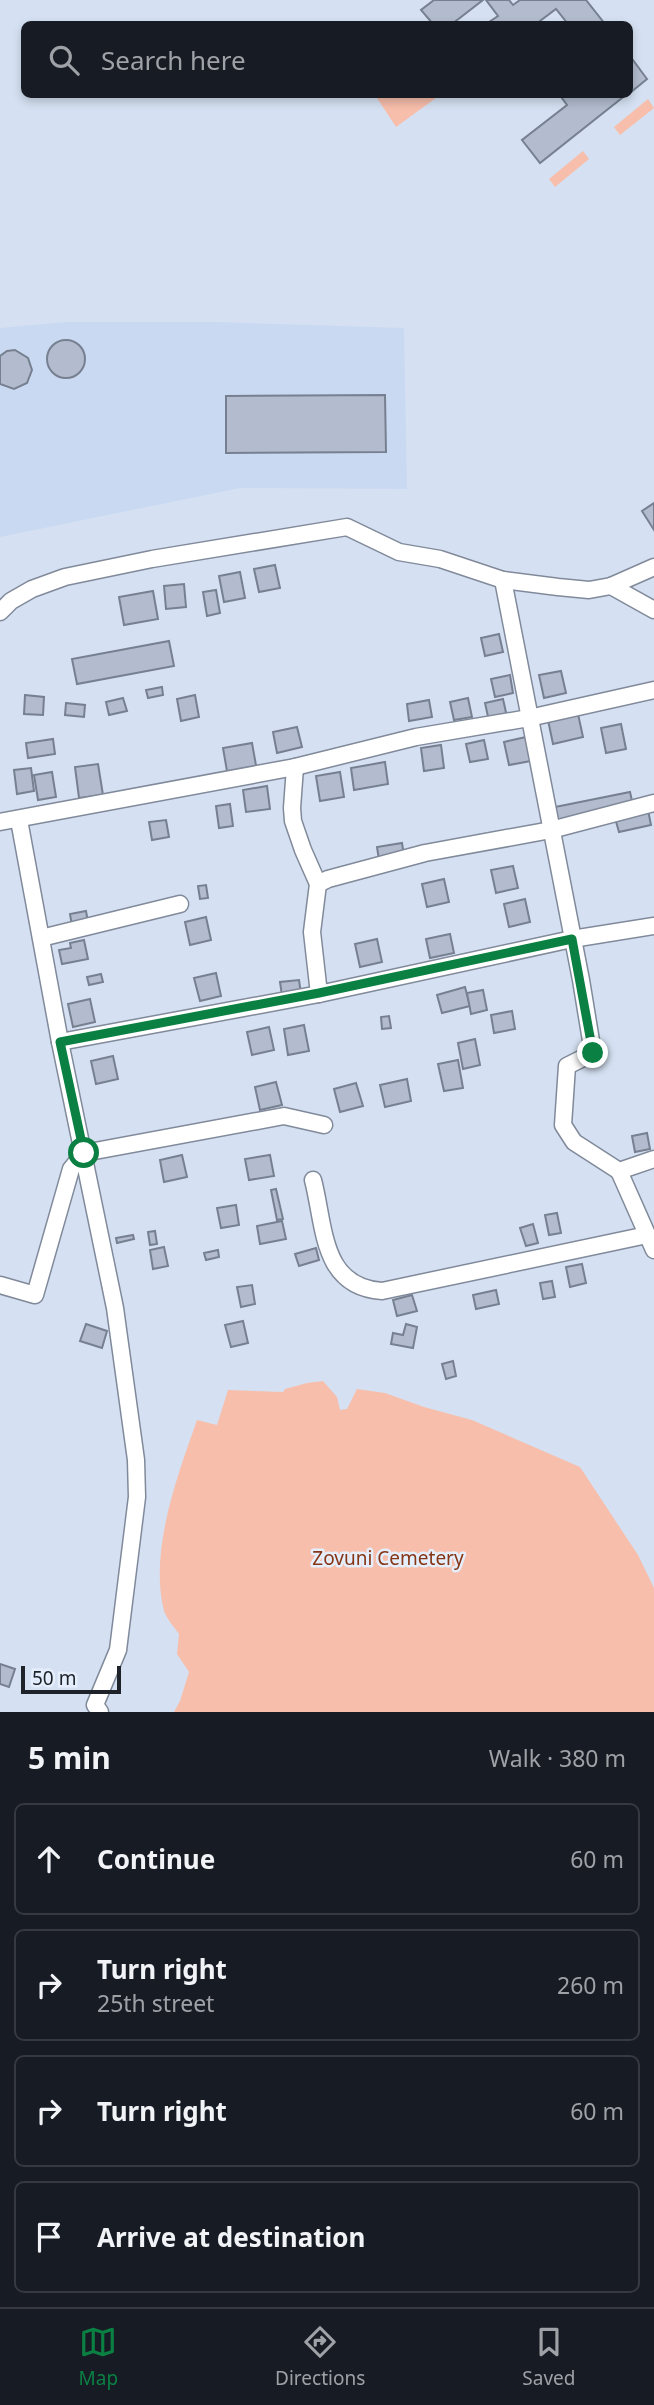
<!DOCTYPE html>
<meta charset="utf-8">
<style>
body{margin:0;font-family:"Noto Sans",sans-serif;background:#20242c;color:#f1f3f6}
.scale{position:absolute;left:21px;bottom:18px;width:100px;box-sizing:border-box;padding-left:7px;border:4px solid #1e2229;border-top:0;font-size:19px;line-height:24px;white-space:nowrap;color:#1e2229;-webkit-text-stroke:5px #e5eefc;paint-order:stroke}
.stop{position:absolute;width:21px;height:21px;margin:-16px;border:5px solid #0b8043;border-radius:50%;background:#fff}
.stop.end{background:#0b8043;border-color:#fff;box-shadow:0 2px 7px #0008}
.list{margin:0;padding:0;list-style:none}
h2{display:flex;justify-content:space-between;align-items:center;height:91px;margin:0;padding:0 28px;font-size:30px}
h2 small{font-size:23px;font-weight:400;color:#9ea1a6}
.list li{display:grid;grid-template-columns:46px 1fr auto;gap:21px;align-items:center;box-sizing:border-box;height:112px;margin:0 14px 14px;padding:0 14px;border:2px solid #363941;border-radius:10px}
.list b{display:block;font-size:26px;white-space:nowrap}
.list p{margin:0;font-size:23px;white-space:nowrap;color:#9ea1a6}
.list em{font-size:23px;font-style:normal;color:#9ea1a6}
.icon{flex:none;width:38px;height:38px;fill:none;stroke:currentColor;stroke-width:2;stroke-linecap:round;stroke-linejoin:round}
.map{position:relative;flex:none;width:654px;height:1712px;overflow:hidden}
.search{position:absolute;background:#171b24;box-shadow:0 4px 10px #0003;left:21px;right:21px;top:21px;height:77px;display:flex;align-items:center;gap:18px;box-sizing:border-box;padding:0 24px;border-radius:10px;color:#9ea1a6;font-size:26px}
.sheet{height:595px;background:#171b24}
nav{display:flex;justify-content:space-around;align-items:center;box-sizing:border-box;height:98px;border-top:2px solid #363941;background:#171b24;font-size:19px;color:#9ea1a6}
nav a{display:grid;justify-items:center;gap:4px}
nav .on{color:#0b8043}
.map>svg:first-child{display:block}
.built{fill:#cad9f2}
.green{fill:#f7beab}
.building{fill:#b2bcce;stroke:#768090;stroke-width:2}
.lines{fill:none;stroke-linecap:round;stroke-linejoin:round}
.minor-casing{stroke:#808a9a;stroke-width:19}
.minor{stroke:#fff;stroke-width:16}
.route{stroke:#0b8043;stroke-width:9}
.labels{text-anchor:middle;stroke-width:5;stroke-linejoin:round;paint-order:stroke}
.park-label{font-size:19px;fill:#863515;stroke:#e5eefc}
</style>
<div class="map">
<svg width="654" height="1712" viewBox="0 0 654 1712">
<rect width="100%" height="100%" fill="#d5e1f2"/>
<polygon class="built" points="66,322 217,322 404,328 407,489 240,488 0,537 0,328"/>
<g class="green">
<polygon points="375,95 440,95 396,127"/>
<polygon points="648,99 654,108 620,135 614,127"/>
<polygon points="583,151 589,159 555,187 549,179"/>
<path d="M323,1381L337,1397L340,1410L347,1409L357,1389L385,1393L424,1407L472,1420L580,1467L638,1555L654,1588V1712H174L180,1701L189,1672L177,1654L179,1634C174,1627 167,1619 164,1611C149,1551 177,1477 197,1420L217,1425L228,1390L283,1392L285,1389L307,1383Z"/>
</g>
<g class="building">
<polygon points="434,0 483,0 452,24 433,24 421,10"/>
<polygon points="486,0 509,0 513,5 520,0 586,0 605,24 568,24 556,9 536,24 486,24 498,16"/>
<polygon points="630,56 647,79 630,93"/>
<polygon points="559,94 627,94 540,163 522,140 567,105"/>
<circle cx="66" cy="359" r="19"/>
<polygon points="15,350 28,358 32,370 27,383 14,389 0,384 0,356 7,351"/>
<polygon points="385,395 386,452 226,453 226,396"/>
<polygon points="654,503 654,530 642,511"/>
<polygon points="275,565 280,588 259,592 254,569"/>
<polygon points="240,572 245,598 224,602 219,576"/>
<polygon points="184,584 186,607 166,609 164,586"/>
<polygon points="216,590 220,613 207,616 203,592"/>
<polygon points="153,591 158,619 124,625 119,597"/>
<polygon points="499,634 503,652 485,656 481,638"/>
<polygon points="169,641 174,666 77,684 72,659"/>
<polygon points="561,671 566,693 544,698 539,675"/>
<polygon points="510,675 513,693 495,697 491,679"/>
<polygon points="162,687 163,695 148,698 146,690"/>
<polygon points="25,695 44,697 43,715 24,714"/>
<polygon points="195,695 199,717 181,721 177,699"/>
<polygon points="123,698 127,711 109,715 106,702"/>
<polygon points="468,698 472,717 454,720 450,702"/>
<polygon points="503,699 507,717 489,721 485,703"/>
<polygon points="429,700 432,717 409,721 407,704"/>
<polygon points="66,703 85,705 84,717 65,715"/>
<polygon points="578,714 583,737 553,744 548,720"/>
<polygon points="621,724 626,749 606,753 601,728"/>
<polygon points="297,727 302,747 277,753 273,732"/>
<polygon points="526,737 531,761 509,765 504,742"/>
<polygon points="53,739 55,754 28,758 26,743"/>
<polygon points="484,740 488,759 470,762 466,744"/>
<polygon points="252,743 257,771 228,777 223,748"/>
<polygon points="441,745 444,768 424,771 421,748"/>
<polygon points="385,762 388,784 354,790 351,768"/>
<polygon points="98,764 103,795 79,798 75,767"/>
<polygon points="31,768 34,791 17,794 14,770"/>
<polygon points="52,772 56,797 38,800 34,775"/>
<polygon points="340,772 344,797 320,801 316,776"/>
<polygon points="267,786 270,809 246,812 243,790"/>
<polygon points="630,792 633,805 558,820 555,807"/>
<polygon points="230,804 233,826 219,828 216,806"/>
<polygon points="648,810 651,825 619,832 615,818"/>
<polygon points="166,820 169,837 152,840 149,822"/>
<polygon points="402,843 404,856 379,860 377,847"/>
<polygon points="513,866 518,888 496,893 491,870"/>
<polygon points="444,879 449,902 427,907 422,884"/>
<polygon points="206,885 208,898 200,899 198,886"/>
<polygon points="525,899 530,922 509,927 504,904"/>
<polygon points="86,911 88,922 72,926 70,914"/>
<polygon points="206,917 211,940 190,945 185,922"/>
<polygon points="450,934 454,953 430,958 426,939"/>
<polygon points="377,939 382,962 360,967 355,944"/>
<polygon points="84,940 88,959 62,964 59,950 71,948 70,943"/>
<polygon points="216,973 221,996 200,1001 194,978"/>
<polygon points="101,974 103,982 89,985 87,977"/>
<polygon points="299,980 301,994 282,996 280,982"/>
<polygon points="465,987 470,1006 442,1013 437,995"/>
<polygon points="483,990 487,1010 471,1014 467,993"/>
<polygon points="90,999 95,1022 73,1027 68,1004"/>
<polygon points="512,1011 515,1029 494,1033 491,1015"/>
<polygon points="389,1016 391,1028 382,1029 381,1017"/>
<polygon points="304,1025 309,1051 288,1055 284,1029"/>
<polygon points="269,1027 274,1050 252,1055 247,1032"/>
<polygon points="475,1039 480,1065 463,1069 458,1043"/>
<polygon points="113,1056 118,1079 96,1084 91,1061"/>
<polygon points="458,1060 463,1088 444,1091 438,1064"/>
<polygon points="407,1079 411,1101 385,1107 380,1085"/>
<polygon points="276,1082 282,1105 260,1110 255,1087"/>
<polygon points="356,1083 363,1106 340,1112 334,1089"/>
<polygon points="647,1133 650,1149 635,1152 632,1136"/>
<polygon points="182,1155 187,1177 164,1182 160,1160"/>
<polygon points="270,1155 274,1176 249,1180 245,1159"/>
<polygon points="276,1189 283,1219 277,1220 271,1190"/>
<polygon points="236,1205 239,1225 221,1228 217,1208"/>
<polygon points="557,1213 561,1233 549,1235 545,1215"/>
<polygon points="282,1221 286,1239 260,1244 257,1226"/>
<polygon points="533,1224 538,1243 526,1246 520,1228"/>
<polygon points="155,1231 157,1244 150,1245 148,1232"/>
<polygon points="133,1235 134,1239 117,1243 116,1238"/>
<polygon points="164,1247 168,1266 153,1269 150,1250"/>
<polygon points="316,1248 319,1260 299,1266 295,1254"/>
<polygon points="218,1250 219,1257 206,1260 204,1253"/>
<polygon points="582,1264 586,1283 570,1287 566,1267"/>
<polygon points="552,1281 555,1297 543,1299 540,1283"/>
<polygon points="252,1285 255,1304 241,1307 237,1287"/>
<polygon points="496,1290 499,1304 476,1309 473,1295"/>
<polygon points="412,1295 417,1311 397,1316 393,1300"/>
<polygon points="243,1321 248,1343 231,1347 225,1325"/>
<polygon points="86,1324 107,1331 102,1348 80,1341"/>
<polygon points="406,1324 417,1327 413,1348 391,1344 393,1333 403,1335"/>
<polygon points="453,1361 456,1376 446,1379 442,1364"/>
<polygon points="0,1664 15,1669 9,1687 0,1684"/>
</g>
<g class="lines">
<g class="minor-casing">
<g id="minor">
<polyline points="503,580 581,980 593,1053 567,1066 563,1125 574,1142 619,1171 654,1159"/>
<polyline points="611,586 654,610"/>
<polyline points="0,612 11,601 32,589 65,577 152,559 347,527 399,552 440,559 503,580 558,587 589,590 611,586 654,567"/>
<polyline points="295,767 292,808 293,821 303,850 318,884 312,932 319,994"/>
<polyline points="19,820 60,1042 115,1308 136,1460 137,1497 118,1650 95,1705 100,1712"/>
<polyline points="0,822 295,767 416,737 529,718 654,690"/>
<polyline points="318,884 328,879 425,853 551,830 654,803"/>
<polyline points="41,938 180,904"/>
<polyline points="60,1042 319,994 572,939 654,926"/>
<polyline points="619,1171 654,1250"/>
<path d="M313,1180C325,1226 321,1287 382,1291L647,1235"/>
<polyline points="0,1285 35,1295 71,1169 84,1153 284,1116 324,1125"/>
</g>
</g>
<use href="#minor" class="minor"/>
</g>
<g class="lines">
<polyline class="route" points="84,1153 60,1042 319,993 572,939 593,1053"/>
</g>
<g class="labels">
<g class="park-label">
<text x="388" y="1565">Zovuni Cemetery</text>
</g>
</g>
</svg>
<div class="scale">50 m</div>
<div class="stop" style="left:84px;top:1153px"></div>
<div class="stop end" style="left:593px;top:1053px"></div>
<div class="search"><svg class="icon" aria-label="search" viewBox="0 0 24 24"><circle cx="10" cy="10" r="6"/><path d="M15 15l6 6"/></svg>Search here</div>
</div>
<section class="sheet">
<h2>5 min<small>Walk · 380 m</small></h2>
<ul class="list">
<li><svg class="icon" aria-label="ahead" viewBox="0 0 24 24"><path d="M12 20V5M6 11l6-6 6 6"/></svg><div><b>Continue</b></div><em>60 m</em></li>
<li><svg class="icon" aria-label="right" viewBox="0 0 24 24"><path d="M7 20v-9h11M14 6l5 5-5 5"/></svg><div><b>Turn right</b><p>25th street</p></div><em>260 m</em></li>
<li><svg class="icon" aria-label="right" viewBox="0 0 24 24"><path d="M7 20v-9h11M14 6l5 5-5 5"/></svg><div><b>Turn right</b></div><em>60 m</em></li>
<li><svg class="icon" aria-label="arrive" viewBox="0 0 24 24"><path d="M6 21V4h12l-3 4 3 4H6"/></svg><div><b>Arrive at destination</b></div></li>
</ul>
</section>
<nav>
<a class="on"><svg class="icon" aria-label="map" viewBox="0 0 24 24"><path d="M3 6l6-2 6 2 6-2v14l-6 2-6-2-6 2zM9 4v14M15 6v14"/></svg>Map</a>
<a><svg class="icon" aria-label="directions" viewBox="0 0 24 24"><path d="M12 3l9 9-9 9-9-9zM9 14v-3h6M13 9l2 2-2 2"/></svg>Directions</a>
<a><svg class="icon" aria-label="saved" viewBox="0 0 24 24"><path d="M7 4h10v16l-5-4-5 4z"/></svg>Saved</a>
</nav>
